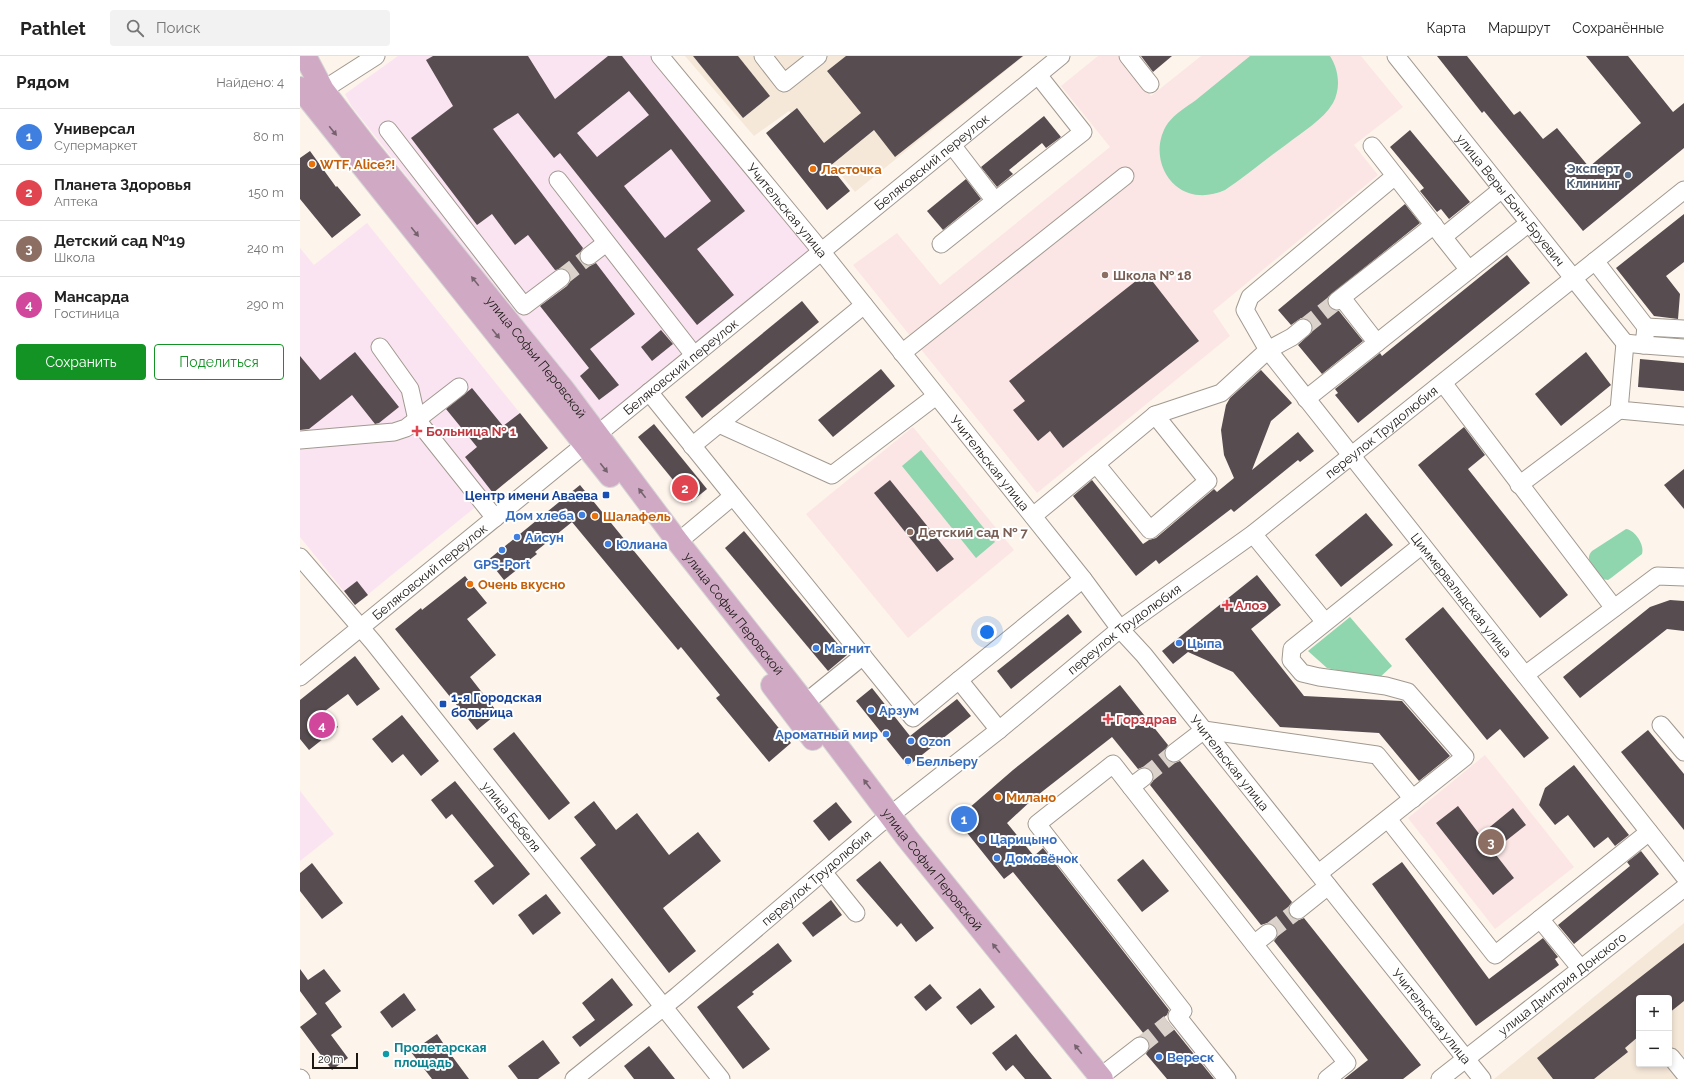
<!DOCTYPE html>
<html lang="ru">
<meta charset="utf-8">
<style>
body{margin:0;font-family:Raleway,sans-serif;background:#f2f2f2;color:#222}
.controls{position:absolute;right:12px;bottom:12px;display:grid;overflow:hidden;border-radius:4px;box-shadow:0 2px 6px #0003}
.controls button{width:36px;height:36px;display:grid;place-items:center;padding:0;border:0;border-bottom:1px solid #e0e0e0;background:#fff;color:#222;font:20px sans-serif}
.scale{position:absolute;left:12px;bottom:10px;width:46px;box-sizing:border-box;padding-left:4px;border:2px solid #1c1915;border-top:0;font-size:11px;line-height:14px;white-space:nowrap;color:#1c1915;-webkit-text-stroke:3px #fff;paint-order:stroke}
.you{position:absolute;left:687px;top:576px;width:14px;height:14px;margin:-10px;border:3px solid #fff;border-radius:50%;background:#1a73e8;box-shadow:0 0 0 6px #1a73e833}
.badge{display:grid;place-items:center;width:26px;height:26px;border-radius:50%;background:#129324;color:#fff;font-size:13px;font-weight:700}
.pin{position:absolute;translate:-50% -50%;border:2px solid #fff;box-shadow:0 1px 4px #0006}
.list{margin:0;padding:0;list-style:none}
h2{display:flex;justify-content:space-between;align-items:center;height:52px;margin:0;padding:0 16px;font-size:17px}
h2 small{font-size:13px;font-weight:400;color:#767676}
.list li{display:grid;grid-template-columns:26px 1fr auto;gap:12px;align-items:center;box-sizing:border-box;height:56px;padding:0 16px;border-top:1px solid #e0e0e0}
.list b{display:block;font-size:15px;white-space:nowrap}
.list p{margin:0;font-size:13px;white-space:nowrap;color:#767676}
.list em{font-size:13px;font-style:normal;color:#767676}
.actions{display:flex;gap:8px;padding:12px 16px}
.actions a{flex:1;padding:9px 0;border:1px solid #129324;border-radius:4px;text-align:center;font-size:14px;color:#129324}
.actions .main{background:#129324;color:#fff}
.icon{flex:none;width:22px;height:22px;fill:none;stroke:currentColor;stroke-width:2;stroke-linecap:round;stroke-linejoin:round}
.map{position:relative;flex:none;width:1384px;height:1023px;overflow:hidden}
header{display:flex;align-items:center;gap:24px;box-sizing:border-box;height:56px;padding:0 20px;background:#fff;border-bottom:1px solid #e0e0e0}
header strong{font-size:19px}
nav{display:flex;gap:22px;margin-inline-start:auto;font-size:14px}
.search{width:280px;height:36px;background:#f2f2f2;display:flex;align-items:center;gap:10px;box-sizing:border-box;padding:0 14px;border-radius:4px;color:#767676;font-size:15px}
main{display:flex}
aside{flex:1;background:#fff}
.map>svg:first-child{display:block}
.built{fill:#f6e8d9;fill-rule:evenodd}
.education{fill:#fce6e5}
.medical{fill:#fbe4f1}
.green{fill:#8fd6ae}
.building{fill:#574d51;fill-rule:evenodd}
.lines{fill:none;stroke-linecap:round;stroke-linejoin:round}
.minor-tunnel{stroke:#dbd3cb;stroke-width:17;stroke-dasharray:17 8;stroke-linecap:butt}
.minor-casing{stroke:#a19990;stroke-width:19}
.major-casing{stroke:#d6d6d5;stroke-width:24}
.minor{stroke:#fff;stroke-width:17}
.major{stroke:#d0aac5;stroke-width:22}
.oneway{fill:#76626d}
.food-dot{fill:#e8710a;stroke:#fff;stroke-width:1.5}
.service-dot{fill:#5c6f8a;stroke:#fff;stroke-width:1.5}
.education-dot{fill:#8d6e63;stroke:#fff;stroke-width:1.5}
.health-dot{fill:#e0444e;stroke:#fff;stroke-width:1.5}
.transit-dot{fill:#1a4fb4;stroke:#fff;stroke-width:1.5}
.shop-dot{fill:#3f7fe0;stroke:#fff;stroke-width:1.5}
.culture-dot{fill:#0f9aa8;stroke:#fff;stroke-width:1.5}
.labels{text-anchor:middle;stroke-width:4;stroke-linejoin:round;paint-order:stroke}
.street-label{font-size:13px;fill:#1c1915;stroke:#fff}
.food-label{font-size:13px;font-weight:bold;fill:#c56008;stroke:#fff;text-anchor:start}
.service-label{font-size:13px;font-weight:bold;fill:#4e5e75;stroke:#fff;text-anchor:end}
.education-label{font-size:13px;font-weight:bold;fill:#785e54;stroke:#fff;text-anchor:start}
.health-label{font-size:13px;font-weight:bold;fill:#be3a42;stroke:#fff;text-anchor:start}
.transit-label{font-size:13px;font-weight:bold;fill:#164399;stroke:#fff;text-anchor:end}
.shop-label{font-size:13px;font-weight:bold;fill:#366cbe;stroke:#fff;text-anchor:start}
.culture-label{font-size:13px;font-weight:bold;fill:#0d838f;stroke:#fff;text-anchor:start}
</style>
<header>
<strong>Pathlet</strong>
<div class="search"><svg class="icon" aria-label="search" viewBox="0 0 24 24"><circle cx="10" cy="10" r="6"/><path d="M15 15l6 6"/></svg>Поиск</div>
<nav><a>Карта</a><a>Маршрут</a><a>Сохранённые</a></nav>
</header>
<main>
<aside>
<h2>Рядом<small>Найдено: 4</small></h2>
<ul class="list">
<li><span class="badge" style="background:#3f7fe0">1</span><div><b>Универсал</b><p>Супермаркет</p></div><em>80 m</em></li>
<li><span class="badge" style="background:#e0444e">2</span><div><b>Планета Здоровья</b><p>Аптека</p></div><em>150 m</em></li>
<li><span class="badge" style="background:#8d6e63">3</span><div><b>Детский сад №19</b><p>Школа</p></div><em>240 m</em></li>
<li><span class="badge" style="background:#d1479c">4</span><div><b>Мансарда</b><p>Гостиница</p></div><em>290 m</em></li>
</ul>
<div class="actions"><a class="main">Сохранить</a><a>Поделиться</a></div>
</aside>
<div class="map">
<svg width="1384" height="1023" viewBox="0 0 1384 1023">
<rect width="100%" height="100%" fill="#fdf4eb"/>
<g class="built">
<polygon points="385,0 724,0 555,136 489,55 454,80"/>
<path d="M1384,867V1023H1194ZM1339,942H1369V1008H1339Z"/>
</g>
<g class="education">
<polygon points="798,0 818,0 851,40 901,0 1061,0 1103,51 1054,89 1078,119 913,255 930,280 737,437 553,209 597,177 640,229 810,91 761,30"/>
<polygon points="613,371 714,494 608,582 506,458"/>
<polygon points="1185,699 1274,811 1195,873 1108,762"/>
</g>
<g class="medical">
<polygon points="98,0 360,0 521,196 305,371 52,51 45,38"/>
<polygon points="67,167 248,392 55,549 0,481 0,192 14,209"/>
<polygon points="0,735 34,778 0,805"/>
</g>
<g class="green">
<path d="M950,0H1030C1039,14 1041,32 1033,47C1023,64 1002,76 987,88C966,103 946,120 925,134C909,141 891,142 876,130C858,115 854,87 868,67C875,58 886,51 896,44C914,29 932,15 950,0Z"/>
<polygon points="621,394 695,486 676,502 602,410"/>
<path d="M1326,473C1335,474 1345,489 1342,498L1311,522L1308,524L1302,523C1296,515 1283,504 1292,495Z"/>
<polygon points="1050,561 1092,610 1078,623 1027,612 1008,595"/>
</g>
<g class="building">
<path d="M133,0H228L255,43L308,0H322L445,155L397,193L434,239L397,269L260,97L254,102L218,57L193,73L283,192L280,197L281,206L285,209L290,210L296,207L335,258L290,293L319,329L299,344L280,320L289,312L240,250L267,230L270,226L269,216L265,213L255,214L228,179L215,189L192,158L177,169L111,82L153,50L126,4ZM329,35L349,59L297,101L277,77ZM371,93L411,145L365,182L324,130Z"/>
<polygon points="393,0 438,0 470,40 443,62"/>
<polygon points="546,0 723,0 595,101 574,74 530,110 550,135 527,154 466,77 497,52 524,87 561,57 527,15"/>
<polygon points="841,0 872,0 853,16"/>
<polygon points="1137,0 1167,0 1214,59 1220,55 1243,83 1257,72 1289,111 1341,67 1286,0 1328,0 1373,56 1384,47 1384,92 1283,175 1184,55 1182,57"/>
<polygon points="744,60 761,81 746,92 742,87 709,114 713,118 697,131 681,111"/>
<polygon points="1110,74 1170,146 1149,163 1141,153 1137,156 1120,135 1124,132 1090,91"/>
<polygon points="10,95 36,131 37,130 61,159 32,182 0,143 0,102"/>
<polygon points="666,123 681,143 643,174 627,155"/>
<polygon points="1105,148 1120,167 1028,241 1027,247 1029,251 1034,254 1039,255 1063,285 1022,318 998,289 1012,276 1013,271 1011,266 1007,263 1001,262 991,269 978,254"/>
<polygon points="1384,158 1384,206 1366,220 1380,238 1378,263 1354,260 1316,212"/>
<polygon points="1207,199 1230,227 1058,367 1035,339 1038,337 1035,333 1080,297 1082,300"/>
<polygon points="846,217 899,285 763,392 750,375 738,385 713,354 725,345 709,325"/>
<polygon points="502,245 519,266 402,362 385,341"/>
<polygon points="361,274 373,288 352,305 341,291"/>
<polygon points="55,296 99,351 79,367 75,368 52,339 9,373 0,374 0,300 20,324"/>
<polygon points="1286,296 1311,329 1261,370 1235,338"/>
<polygon points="1340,303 1384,307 1384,335 1338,331"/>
<polygon points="581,313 595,330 533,381 518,364"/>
<polygon points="961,314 992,347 971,365 952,414 998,376 1014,395 1000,406 998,404 934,456 931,453 859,508 856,504 836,520 773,440 792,424 843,488 849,484 856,482 914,433 917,436 934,422 924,399 921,374 926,349 930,342"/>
<polygon points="172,332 203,370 220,357 248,392 193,437 165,401 177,391 146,353"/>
<polygon points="354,368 407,433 391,446 338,381"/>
<polygon points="1164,371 1185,399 1168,413 1268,539 1240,562 1118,409"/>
<polygon points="1384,413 1384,453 1364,429"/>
<polygon points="590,424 654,503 637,516 574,437"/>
<polygon points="280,429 491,687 469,706 416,642 420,639 381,591 378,594 272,466 235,496 237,498 204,524 188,504"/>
<polygon points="1066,457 1093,489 1041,531 1015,499"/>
<polygon points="444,475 547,599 528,615 425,492"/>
<polygon points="957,519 981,549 951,573 1004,640 1102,645 1150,700 1119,725 1079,677 980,671 933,616 888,596 873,608 862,595"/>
<polygon points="165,520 187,547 167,563 196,599 170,621 198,657 177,674 95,573 121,552 122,554"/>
<polygon points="57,525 68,539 55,549 44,535"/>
<polygon points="1370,544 1384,545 1384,575 1367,573 1280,642 1263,621 1350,551"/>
<polygon points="1143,551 1249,682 1224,702 1200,673 1187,684 1105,583"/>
<polygon points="768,558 782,576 711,633 697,615"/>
<polygon points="55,600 80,633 57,650 48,638 25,655 38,671 9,694 0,683 0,644"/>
<polygon points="820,629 868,689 864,698 866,703 875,707 880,705 992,846 989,850 988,855 990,861 999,864 1004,862 1121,1009 1103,1023 1044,1023 1068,1004 974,885 977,881 978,876 976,871 967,867 961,869 850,729 853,725 854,720 852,715 843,711 838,713 812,681 734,742 707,767 734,800 743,792 869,954 867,959 864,961 914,1023 867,1023 846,998 850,989 848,984 841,980 844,978 713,816 704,823 660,768 661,759 713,714"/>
<polygon points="572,632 610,680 657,643 671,660 608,710 556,645"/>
<polygon points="102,659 139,705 121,720 103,698 92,707 72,683"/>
<polygon points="1348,674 1384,718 1384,774 1321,696"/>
<polygon points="214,676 270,747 249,764 193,693"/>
<polygon points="1274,709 1329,779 1315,790 1308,781 1294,792 1268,759 1255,769 1239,749 1245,732"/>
<polygon points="155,725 230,818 193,849 174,825 194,810 152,758 146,763 131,744"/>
<polygon points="294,745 316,774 337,757 369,799 398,776 421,805 363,852 396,895 369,917 280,802 296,789 274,761"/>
<polygon points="536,746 552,766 529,785 513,765"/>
<polygon points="1158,750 1180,779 1213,752 1226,769 1193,795 1214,822 1193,839 1136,767"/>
<polygon points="1341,795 1359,818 1274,888 1258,869 1330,810 1327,806"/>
<polygon points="843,803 869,835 842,856 817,824"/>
<polygon points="580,805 634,872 616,886 601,867 597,871 556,824"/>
<polygon points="1102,806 1189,923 1243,882 1258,901 1255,903 1259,909 1176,970 1072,828"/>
<polygon points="12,807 43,847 22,863 0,835 0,817"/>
<polygon points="246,838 261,857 233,879 218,859"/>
<polygon points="531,844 542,859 513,881 502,867"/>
<polygon points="478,887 492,905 452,936 454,938 437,951 470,993 443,1013 397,951"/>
<polygon points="1384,887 1384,945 1369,957 1369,942 1339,942 1339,980 1325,992 1328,996 1294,1023 1253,1023 1237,1002"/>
<polygon points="0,913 8,924 24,913 41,935 25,947 42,971 31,979 48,1002 32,1014 0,971 17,958 0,935"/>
<polygon points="312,922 333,949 280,991 272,981 295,964 282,947"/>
<polygon points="630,928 642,942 626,955 614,941"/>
<polygon points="680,932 695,951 671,969 656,951"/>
<polygon points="104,937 116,954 92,972 80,956"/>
<polygon points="137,978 149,996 169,1023 132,1023 111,996"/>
<polygon points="716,978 730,996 752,1023 725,1023 713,1009 706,1015 692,997"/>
<polygon points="243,984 260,1007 238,1023 218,1023 208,1010"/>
<polygon points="349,990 375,1023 334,1023 324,1010"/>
</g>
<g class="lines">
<g class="minor-tunnel">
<polyline points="261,222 289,200"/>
<polyline points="1003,272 1037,245"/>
<polyline points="844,721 874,697"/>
<polyline points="968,877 998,854"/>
<polyline points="840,990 869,967"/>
</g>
<g class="minor-casing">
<g id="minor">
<path id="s1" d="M360,0L513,185L783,523L820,573L844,599L1182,1023"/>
<polyline points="463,0 484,27 518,0"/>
<polyline points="828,0 850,28"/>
<path id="s2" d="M1096,0L1325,287"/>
<polyline points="23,34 76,0"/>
<polyline points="88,74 224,250 261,222"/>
<polyline points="1072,90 1143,181 1202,133"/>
<path id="s3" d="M1095,120L950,241L945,254L968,294L1384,820"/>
<polyline points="258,124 394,299"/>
<polyline points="695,145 783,76 738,19"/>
<polyline points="1143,181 1169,214 1229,167"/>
<polyline points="641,188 695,145 652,89"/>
<polyline points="289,200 306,187"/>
<polyline points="1295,205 1346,271"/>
<polyline points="1042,242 1077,287"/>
<polyline points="1037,245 1134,169"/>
<polyline points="1325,287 1319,354 1384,360"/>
<polyline points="1325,287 1344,289 1346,271 1384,273"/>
<polyline points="1344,289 1384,292"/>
<polyline points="80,291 110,333 117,364 195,462"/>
<polyline points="602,297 825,120"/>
<polyline points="1143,327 1314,552"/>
<polyline points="349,336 433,440"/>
<polyline points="1006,343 1169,214"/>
<polyline points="419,368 532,419 636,340"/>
<polyline points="0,384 94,376 106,372 159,331"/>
<polyline points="392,390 564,249"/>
<polyline points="796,408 855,359"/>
<polyline points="1219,429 1319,354"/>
<polyline points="733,460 796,408 850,474 908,425 855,359 921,337 968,294 992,281 1003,272"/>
<polyline points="953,478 1025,566"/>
<polyline points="378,486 433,440 613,662 659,624 699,674"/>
<path id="s4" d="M0,501L73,586L421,1023"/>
<polyline points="1225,619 1357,520 1384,521"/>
<path id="s5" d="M0,621L761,0"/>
<polyline points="659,624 783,523"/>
<polyline points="505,647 563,600"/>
<polyline points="1361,669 1384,696"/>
<polyline points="874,697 904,674 1077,699 1113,743"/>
<polyline points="844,721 831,731 813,708 737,768 883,955 877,960 927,1023"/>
<polyline points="831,731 1047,1007 1027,1023"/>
<polyline points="1088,763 1195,899 1240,863"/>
<polyline points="523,816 556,857"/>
<polyline points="1019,817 1165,701 1108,636 1086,630 1019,621 1002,617 991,604 992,593 1122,489"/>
<polyline points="998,854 1028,830"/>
<polyline points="954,888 968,877"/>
<polyline points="1281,913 1240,863 1349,776"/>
<polyline points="1371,1001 1384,1017"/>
<polyline points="800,1021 840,990"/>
<polyline points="0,1022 1,1023"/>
<path id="s6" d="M274,1023L377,940L579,768L699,674L820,573L953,478L1384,134"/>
<path id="s7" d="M1140,1023L1384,832"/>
</g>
</g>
<g class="major-casing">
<g id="major">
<path id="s8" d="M5,0L23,34L66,90L264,334L378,486L505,647L607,782L802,1023"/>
<polyline points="0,32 310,420"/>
<polyline points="472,629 513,683"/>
</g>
</g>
<use href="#minor" class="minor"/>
<use href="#major" class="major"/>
</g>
<defs><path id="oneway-solid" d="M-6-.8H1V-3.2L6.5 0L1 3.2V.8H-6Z"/></defs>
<g class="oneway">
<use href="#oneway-solid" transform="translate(33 75) rotate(51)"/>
<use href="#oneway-solid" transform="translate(115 176) rotate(51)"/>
<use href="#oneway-solid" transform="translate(175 225) rotate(-129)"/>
<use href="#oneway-solid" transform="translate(196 278) rotate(51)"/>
<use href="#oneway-solid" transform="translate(304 412) rotate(52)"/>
<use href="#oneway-solid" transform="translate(342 437) rotate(-127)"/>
<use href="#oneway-solid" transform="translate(567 728) rotate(-127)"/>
<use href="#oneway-solid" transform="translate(696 892) rotate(-129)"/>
<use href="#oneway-solid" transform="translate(778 993) rotate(-129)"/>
</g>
<g class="food-dot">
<circle cx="12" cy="108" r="4"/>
<circle cx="513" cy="113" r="4"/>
<circle cx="295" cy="460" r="4"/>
<circle cx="170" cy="528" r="4"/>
<circle cx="698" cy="741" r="4"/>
</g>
<circle class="service-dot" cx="1328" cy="119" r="4"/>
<g class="education-dot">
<circle cx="805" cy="219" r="4"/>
<circle cx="610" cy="476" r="4"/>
</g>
<g class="health-dot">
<path d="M115 369h4v4h4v4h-4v4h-4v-4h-4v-4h4z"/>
<path d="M925 543h4v4h4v4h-4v4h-4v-4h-4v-4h4z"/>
<path d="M806 657h4v4h4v4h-4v4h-4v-4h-4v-4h4z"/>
</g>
<g class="transit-dot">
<rect x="302" y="435" width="8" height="8" rx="2"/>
<rect x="139" y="644" width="8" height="8" rx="2"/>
</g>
<g class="shop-dot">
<circle cx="282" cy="459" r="4"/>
<circle cx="217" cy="481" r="4"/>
<circle cx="308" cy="488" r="4"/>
<circle cx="202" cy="494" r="4"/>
<circle cx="879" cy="587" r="4"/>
<circle cx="516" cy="592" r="4"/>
<circle cx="571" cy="654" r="4"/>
<circle cx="586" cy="678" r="4"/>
<circle cx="611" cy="685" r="4"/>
<circle cx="608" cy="705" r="4"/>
<circle cx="682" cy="783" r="4"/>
<circle cx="697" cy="802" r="4"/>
<circle cx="859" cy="1001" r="4"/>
</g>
<circle class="culture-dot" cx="86" cy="998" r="4"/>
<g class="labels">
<g class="street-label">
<text dy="5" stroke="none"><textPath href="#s5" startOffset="815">Беляковский переулок</textPath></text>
<text dy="5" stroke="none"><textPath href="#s2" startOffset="184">улица Веры Бонч-Бруевич</textPath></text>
<text dy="5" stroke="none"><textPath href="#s1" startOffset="200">Учительская улица</textPath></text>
<text dy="5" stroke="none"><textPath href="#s8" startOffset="380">улица Софьи Перовской</textPath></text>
<text dy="5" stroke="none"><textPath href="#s5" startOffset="491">Беляковский переулок</textPath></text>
<text dy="5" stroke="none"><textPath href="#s6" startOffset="1035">переулок Трудолюбия</textPath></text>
<text dy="5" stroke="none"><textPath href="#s1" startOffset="524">Учительская улица</textPath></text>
<text dy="5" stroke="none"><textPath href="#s5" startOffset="167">Беляковский переулок</textPath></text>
<text dy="5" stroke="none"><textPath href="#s3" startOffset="561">Циммервальдская улица</textPath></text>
<text dy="5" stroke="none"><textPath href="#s8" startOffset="704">улица Софьи Перовской</textPath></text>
<text dy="5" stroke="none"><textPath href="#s6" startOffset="711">переулок Трудолюбия</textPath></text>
<text dy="5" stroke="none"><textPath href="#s1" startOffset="908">Учительская улица</textPath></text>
<text dy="5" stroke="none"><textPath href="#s4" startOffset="335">улица Бебеля</textPath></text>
<text dy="5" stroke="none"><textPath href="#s8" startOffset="1028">улица Софьи Перовской</textPath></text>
<text dy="5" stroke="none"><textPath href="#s6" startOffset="315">переулок Трудолюбия</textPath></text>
<text dy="5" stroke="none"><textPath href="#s7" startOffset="155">улица Дмитрия Донского</textPath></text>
<text dy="5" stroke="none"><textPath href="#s1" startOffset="1232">Учительская улица</textPath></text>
</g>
<g class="food-label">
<text x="20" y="113">WTF, Alice?!</text>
<text x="521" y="118">Ласточка</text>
<text x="303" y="465">Шалафель</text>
<text x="178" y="533">Очень вкусно</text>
<text x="706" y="746">Милано</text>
</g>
<g class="service-label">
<text x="1320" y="117">Эксперт<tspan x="1320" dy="15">Клининг</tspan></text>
</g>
<g class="education-label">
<text x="813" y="224">Школа № 18</text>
<text x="618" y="481">Детский сад № 7</text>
</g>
<g class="health-label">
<text x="126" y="380">Больница № 1</text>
<text x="935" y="554">Алоэ</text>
<text x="816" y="668">Горздрав</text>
</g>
<g class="transit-label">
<text x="298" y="444">Центр имени Аваева</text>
<text x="151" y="646" text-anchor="start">1-я Городская<tspan x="151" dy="15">больница</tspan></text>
</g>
<g class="shop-label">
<text x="274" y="464" text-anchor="end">Дом хлеба</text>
<text x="225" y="486">Айсун</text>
<text x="316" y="493">Юлиана</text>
<text x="202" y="513" text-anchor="middle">GPS-Port</text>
<text x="887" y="592">Цыпа</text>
<text x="524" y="597">Магнит</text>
<text x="579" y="659">Арзум</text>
<text x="578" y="683" text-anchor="end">Ароматный мир</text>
<text x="619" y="690">Ozon</text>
<text x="616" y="710">Белльеру</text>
<text x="690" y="788">Царицыно</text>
<text x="705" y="807">Домовёнок</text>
<text x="867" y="1006">Вереск</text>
</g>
<g class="culture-label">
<text x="94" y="996">Пролетарская<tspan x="94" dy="15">площадь</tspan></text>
</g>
</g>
</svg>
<div class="controls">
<button>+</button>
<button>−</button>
</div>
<div class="scale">20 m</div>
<div class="you"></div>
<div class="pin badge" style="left:664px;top:763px;background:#3f7fe0">1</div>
<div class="pin badge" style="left:385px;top:432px;background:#e0444e">2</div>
<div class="pin badge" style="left:1191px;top:786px;background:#8d6e63">3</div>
<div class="pin badge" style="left:22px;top:669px;background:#d1479c">4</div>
</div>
</main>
